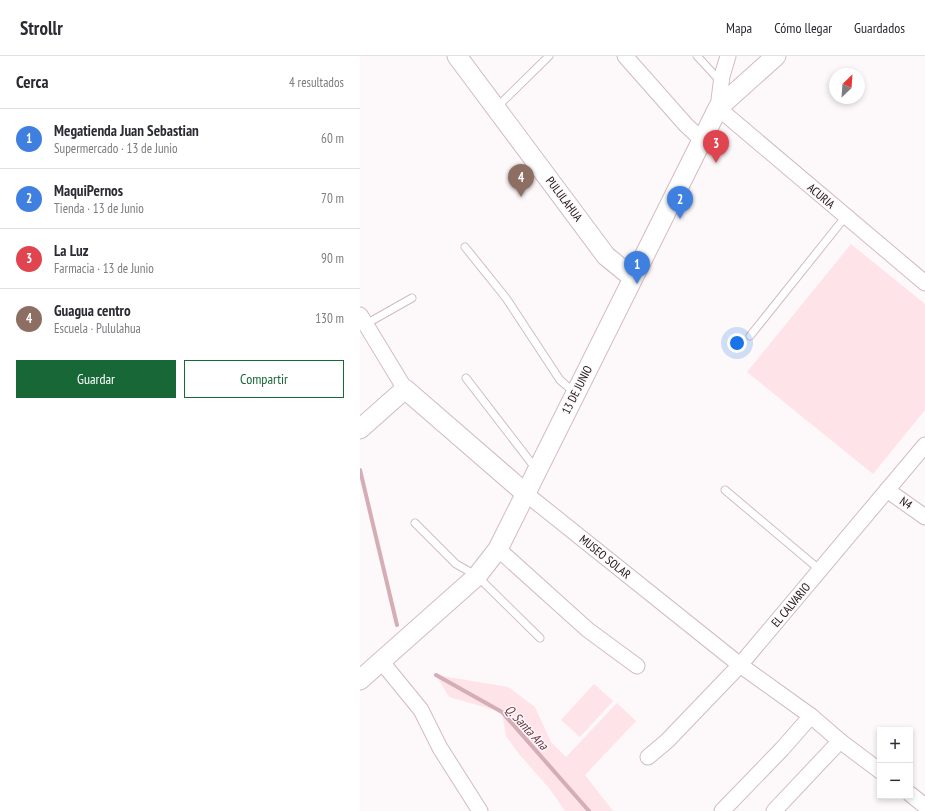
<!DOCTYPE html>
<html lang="es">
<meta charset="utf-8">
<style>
body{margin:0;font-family:"PT Sans Narrow",sans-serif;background:#f2f2f3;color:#2b2b33}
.controls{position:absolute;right:12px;bottom:12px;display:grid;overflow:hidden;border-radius:0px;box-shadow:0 2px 6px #0003}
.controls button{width:36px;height:36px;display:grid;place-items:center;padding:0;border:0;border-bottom:1px solid #e1e1e2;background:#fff;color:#2b2b33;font:20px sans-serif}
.compass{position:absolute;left:469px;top:12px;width:36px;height:36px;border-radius:50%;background:#fff;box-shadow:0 2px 6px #0003;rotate:25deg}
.you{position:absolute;left:377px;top:287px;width:14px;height:14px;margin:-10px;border:3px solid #fff;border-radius:50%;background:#1a73e8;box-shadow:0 0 0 6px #1a73e833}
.badge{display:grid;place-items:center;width:26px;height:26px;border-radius:50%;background:#176737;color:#fff;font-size:13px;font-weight:700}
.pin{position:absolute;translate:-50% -33px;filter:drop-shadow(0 1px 2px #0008)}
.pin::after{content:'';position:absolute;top:21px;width:14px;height:12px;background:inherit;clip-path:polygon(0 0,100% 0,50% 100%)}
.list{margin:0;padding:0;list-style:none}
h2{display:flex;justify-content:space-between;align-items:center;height:52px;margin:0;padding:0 16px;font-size:17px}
h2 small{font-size:13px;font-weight:400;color:#7c7c81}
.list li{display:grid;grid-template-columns:26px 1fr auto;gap:12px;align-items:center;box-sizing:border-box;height:60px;padding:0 16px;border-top:1px solid #e1e1e2}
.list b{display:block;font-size:15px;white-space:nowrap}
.list p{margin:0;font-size:13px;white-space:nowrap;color:#7c7c81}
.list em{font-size:13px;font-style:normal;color:#7c7c81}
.actions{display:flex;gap:8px;padding:12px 16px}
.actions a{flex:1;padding:9px 0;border:1px solid #176737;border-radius:0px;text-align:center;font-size:14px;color:#176737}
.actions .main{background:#176737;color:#fff}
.map{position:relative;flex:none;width:565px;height:755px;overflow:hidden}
header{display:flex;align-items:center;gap:24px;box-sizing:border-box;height:56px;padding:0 20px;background:#fff;border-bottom:1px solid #e1e1e2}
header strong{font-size:19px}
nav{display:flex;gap:22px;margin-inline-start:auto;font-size:14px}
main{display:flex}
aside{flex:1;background:#fff}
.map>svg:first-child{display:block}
.green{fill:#fee3e9}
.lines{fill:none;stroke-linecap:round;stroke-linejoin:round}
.stream{stroke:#d5adb7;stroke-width:4}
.service-casing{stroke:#d3bbc0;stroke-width:9}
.minor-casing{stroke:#d3bbc0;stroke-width:17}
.tertiary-casing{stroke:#d3bbc0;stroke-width:21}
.service{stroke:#fff;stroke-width:7}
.minor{stroke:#fff;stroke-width:15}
.tertiary{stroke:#fff;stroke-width:19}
.labels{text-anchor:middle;stroke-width:3;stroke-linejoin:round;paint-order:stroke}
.street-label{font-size:12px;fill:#1a1214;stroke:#fdf8f9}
.water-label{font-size:13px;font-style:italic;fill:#683444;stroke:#fdf8f9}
</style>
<header>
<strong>Strollr</strong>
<nav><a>Mapa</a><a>Cómo llegar</a><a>Guardados</a></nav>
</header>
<main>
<aside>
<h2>Cerca<small>4 resultados</small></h2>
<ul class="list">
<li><span class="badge" style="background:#3f7fe0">1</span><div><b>Megatienda Juan Sebastian</b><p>Supermercado · 13 de Junio</p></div><em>60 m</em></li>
<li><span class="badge" style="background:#3f7fe0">2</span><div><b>MaquiPernos</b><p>Tienda · 13 de Junio</p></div><em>70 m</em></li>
<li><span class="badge" style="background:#e0444e">3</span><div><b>La Luz</b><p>Farmacia · 13 de Junio</p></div><em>90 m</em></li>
<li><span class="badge" style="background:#8d6e63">4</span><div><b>Guagua centro</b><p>Escuela · Pululahua</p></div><em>130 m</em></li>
</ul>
<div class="actions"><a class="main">Guardar</a><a>Compartir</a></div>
</aside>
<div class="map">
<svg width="565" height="755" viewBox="0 0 565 755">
<rect width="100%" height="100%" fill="#fdf8f9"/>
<g class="green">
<polygon points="491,188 565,248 565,354 513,418 387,316"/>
<polygon points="76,619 148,631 175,651 191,686 206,701 257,647 276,665 225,719 253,755 205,755 189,732 159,698 146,680 142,656 89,641"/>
<polygon points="234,628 253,645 220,681 201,664"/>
</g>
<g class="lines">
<g class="stream">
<polyline points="0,414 37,569"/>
<polyline points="76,619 142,656 229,755"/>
</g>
<g class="service-casing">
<g id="service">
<polyline points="337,0 361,26"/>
<polyline points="136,52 189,0"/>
<polyline points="105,191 146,242 200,324 215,337"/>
<polyline points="6,268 52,242"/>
<polyline points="390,280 486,160"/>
<polyline points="106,322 176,413"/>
<polyline points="365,434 460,514"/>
<polyline points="55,467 96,508 117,520 180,582"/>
</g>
</g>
<g class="minor-casing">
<g id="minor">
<polyline points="265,0 326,69 342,84"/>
<polyline points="368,0 362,20 358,52 565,227"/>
<polyline points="0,259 45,333"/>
<polyline points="527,434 565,461"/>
<polyline points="165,437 380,609 451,660 480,685 520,715"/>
<polyline points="138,493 228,574 277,610"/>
<polyline points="21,605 61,654 80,692 120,755"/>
<polyline points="288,701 307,685 380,609 565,389"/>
<polyline points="550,738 565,750"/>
<polyline points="362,755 422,693 451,660"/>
<polyline points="414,755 480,685"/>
</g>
</g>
<g class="tertiary-casing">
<g id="tertiary">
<polyline points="97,0 246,200 273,222"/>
<polyline points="0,373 45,333 165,437"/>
<polyline points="0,624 117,520 138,493 358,52 416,0"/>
</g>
</g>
<use href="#service" class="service"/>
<use href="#minor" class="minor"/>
<use href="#tertiary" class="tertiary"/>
</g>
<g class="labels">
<g class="street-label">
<text transform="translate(461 140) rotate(40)" y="4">ACURIA</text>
<text transform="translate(204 143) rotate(53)" y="4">PULULAHUA</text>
<text transform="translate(217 334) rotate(-63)" y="4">13 DE JUNIO</text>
<text transform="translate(546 447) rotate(35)" y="4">N4</text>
<text transform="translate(245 501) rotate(39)" y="4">MUSEO SOLAR</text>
<text transform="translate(431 549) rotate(-50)" y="4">EL CALVARIO</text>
</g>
<g class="water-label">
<text transform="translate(167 671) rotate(47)" y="5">Q. Santa Ana</text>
</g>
</g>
</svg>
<div class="controls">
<button>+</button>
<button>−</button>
</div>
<svg class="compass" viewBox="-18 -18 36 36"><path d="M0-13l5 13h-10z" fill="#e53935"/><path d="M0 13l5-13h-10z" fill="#7c7c81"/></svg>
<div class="you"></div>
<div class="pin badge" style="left:277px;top:228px;background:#3f7fe0">1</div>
<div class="pin badge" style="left:320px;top:163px;background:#3f7fe0">2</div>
<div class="pin badge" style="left:356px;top:107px;background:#e0444e">3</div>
<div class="pin badge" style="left:161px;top:141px;background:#8d6e63">4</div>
</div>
</main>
